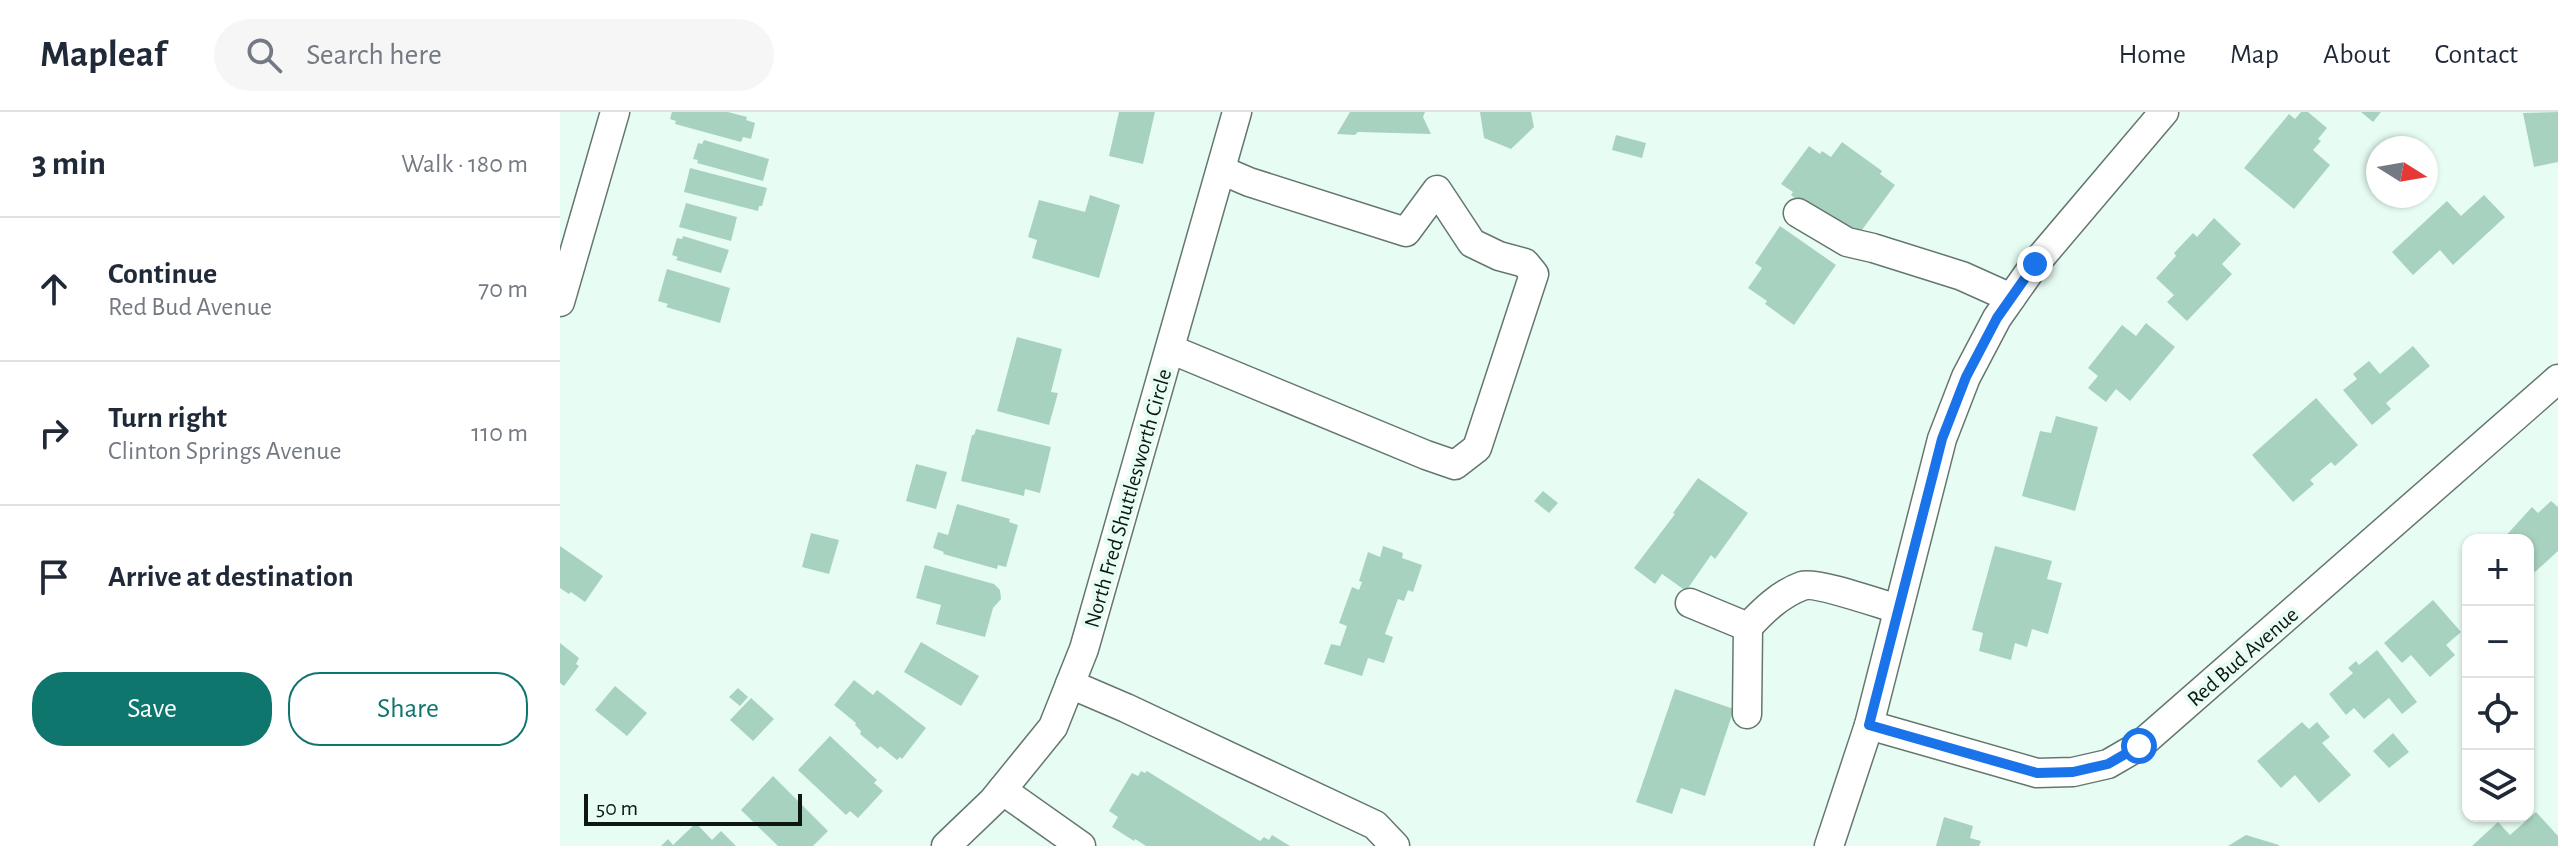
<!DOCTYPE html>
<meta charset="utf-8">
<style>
body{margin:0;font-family:"Alegreya Sans",sans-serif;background:#f6f6f7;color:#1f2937}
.controls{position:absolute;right:24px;bottom:24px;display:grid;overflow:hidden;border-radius:16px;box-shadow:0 2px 6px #0004}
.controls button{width:72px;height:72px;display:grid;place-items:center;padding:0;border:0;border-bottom:2px solid #e0e1e3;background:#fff;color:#1f2937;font:40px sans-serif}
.compass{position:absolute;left:1806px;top:24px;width:72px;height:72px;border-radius:50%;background:#fff;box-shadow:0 2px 6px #0004;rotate:101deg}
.scale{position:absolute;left:24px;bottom:20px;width:218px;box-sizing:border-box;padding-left:8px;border:4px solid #0f1713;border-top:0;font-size:22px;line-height:28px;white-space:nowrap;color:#0f1713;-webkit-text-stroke:6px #e7fdf3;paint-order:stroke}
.stop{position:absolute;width:24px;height:24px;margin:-18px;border:6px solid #1a73e8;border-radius:50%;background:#fff}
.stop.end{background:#1a73e8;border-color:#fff;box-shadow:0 2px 8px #0008}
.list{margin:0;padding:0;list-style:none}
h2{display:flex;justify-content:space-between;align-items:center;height:104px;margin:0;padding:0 32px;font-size:34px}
h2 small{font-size:26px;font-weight:400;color:#747a83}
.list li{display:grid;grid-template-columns:52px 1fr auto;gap:24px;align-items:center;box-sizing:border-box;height:144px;padding:0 32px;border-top:2px solid #e0e1e3}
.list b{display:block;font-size:30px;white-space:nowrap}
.list p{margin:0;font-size:26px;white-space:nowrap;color:#747a83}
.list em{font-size:26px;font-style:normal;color:#747a83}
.actions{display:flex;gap:16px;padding:24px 32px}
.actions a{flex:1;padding:18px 0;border:2px solid #0f766e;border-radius:32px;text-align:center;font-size:28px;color:#0f766e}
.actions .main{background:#0f766e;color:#fff}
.icon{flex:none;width:44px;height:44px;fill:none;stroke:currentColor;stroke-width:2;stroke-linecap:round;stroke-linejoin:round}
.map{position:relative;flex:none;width:1998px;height:734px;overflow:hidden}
header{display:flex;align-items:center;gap:48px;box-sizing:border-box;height:112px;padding:0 40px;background:#fff;border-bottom:2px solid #e0e1e3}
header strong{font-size:38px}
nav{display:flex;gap:44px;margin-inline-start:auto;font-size:28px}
.search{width:560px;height:72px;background:#f6f6f7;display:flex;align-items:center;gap:20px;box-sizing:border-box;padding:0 28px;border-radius:44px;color:#747a83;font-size:30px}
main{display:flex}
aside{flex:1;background:#fff}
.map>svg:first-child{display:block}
.building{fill:#a8d2c0}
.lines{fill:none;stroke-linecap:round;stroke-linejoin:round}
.minor-casing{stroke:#64776f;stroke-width:31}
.minor{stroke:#fff;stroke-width:28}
.route{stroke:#1a73e8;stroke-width:10}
.labels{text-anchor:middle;stroke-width:8;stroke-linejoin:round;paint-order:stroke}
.street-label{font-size:22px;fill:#0f1713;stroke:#e7fdf3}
</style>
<header>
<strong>Mapleaf</strong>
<div class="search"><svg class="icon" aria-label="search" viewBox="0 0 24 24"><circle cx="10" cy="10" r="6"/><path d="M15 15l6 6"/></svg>Search here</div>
<nav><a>Home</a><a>Map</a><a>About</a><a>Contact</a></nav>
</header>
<main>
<aside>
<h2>3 min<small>Walk · 180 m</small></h2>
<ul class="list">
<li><svg class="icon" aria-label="ahead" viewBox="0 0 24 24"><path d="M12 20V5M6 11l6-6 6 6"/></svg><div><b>Continue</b><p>Red Bud Avenue</p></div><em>70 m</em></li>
<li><svg class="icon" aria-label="right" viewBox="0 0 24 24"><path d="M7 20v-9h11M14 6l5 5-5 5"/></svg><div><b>Turn right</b><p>Clinton Springs Avenue</p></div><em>110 m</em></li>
<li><svg class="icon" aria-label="arrive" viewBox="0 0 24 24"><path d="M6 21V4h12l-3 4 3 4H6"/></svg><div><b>Arrive at destination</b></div></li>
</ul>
<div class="actions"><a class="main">Save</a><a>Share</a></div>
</aside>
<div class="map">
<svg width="1998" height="734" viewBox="0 0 1998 734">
<rect width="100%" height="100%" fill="#e7fdf3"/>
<g class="building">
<polygon points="112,0 168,0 187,5 186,8 195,11 191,27 183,25 181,30 115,12 116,9 110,7"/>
<polygon points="559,0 595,0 583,52 549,44"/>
<polygon points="790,0 865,0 863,5 871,22 798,20 795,23 777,22"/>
<polygon points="920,0 971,0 974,15 951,37 924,26"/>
<polygon points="1741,0 1748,0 1767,16 1758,27 1761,29 1753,38 1770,53 1734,97 1684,56 1729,2 1735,7"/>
<polygon points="1801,0 1821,0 1813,10"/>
<polygon points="1998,0 1998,50 1974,55 1963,1"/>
<polygon points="1056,23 1086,31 1082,46 1052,38"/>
<polygon points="144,28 209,47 203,69 137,51 138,48 133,47 138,31 142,32"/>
<polygon points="1282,30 1322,59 1320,62 1335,73 1296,126 1252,99 1231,83 1233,80 1221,72 1249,34 1260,42 1262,39 1271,45"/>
<polygon points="130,56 207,76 202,94 199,94 198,99 124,80"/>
<polygon points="530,83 560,93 539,166 472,146 477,128 468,125 479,88 525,100"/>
<polygon points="1924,83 1945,105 1893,153 1880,138 1853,163 1832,140 1887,89 1901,104"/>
<polygon points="126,91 177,105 171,129 119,115"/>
<polygon points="1654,106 1681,132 1662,152 1672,162 1627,209 1607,190 1614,183 1596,166 1616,144 1614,141 1633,121 1637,125"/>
<polygon points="1220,114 1276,153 1234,213 1205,192 1207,189 1188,176 1202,156 1195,151"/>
<polygon points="123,124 169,138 161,161 116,148 118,145 112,143 117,126 122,127"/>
<polygon points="107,157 170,176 160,211 106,195 108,192 98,189"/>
<polygon points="1586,211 1615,235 1570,289 1556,277 1546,290 1528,276 1538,264 1528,256 1562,213 1576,224"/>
<polygon points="457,225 502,237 491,280 498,281 489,313 437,299"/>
<polygon points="1853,234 1870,254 1826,291 1831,297 1812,313 1783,278 1797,267 1793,262 1809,249 1820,262"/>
<polygon points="1756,286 1798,333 1775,354 1771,350 1750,368 1754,372 1733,390 1692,343"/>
<polygon points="1496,304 1538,315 1515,399 1462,384 1480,319 1491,321"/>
<polygon points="416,317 491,335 480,381 465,377 464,384 401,369 412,323 414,323"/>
<polygon points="356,352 387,360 376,397 346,389"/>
<polygon points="1138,366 1188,401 1155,447 1151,443 1126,479 1102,462 1095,472 1074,456 1115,402 1113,401"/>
<polygon points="983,379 998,391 989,401 974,389"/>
<polygon points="1991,389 1998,395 1998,439 1975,460 1968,453 1968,428 1942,428 1972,395 1978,401"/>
<polygon points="397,392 450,407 449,410 458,413 446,455 438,453 437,457 383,442 384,440 373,436 378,420 388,423"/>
<polygon points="251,421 279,428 269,462 242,455"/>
<polygon points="0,434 43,464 25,490 11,480 9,482 0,476"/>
<polygon points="823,434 843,441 842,446 862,453 853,480 848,478 844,489 838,487 825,522 833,525 824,551 808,546 802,564 764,552 771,532 780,534 787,514 779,511 792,475 799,478 802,470 799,469 808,440 820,445"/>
<polygon points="1435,434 1492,449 1487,467 1502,471 1488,522 1472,517 1467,535 1455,531 1451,548 1419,539 1423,521 1412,518"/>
<polygon points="365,453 434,472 440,478 441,487 433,496 425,525 376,512 381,493 356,486"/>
<polygon points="1873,488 1901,520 1886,533 1895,543 1870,565 1851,543 1842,551 1824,531"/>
<polygon points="361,530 419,564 401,594 344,560"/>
<polygon points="0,531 19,546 16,552 19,554 4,574 0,571"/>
<polygon points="1817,538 1857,590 1842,602 1829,586 1804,607 1794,596 1786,603 1769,582 1793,561 1788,556 1796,549 1799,553"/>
<polygon points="294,568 313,583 317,578 366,616 342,647 340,645 337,648 320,634 318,637 300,622 301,619 295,613 296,611 274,593"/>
<polygon points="55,574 87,601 67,624 35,598"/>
<polygon points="178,576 188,585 180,594 169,585"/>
<polygon points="1115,577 1174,597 1145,684 1121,676 1112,702 1076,690"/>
<polygon points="191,586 214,607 193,629 170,608"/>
<polygon points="1742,610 1749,617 1757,610 1770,625 1762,631 1791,663 1759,691 1735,663 1721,676 1697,649"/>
<polygon points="1833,621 1849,640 1829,656 1813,639"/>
<polygon points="270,624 317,668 314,671 323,679 298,706 290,699 286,703 238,658"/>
<polygon points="581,659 585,661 587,659 700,729 704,725 709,728 712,723 730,734 586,734 575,727 574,729 552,715 558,705 549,699 572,661 578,664"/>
<polygon points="213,664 268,719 253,734 218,734 181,698"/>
<polygon points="1976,700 1998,724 1998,734 1912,734 1938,710 1950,723"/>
<polygon points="1384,705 1413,714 1410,726 1421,729 1419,734 1376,734"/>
<polygon points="136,711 152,728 161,719 176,734 101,734 108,727 113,733"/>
<polygon points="1686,723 1719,733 1719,734 1668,734"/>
</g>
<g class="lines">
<g class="minor-casing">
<g id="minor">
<polyline points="1238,101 1287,130 1313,136 1402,164 1451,186"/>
<polyline points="0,190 55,0"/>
<polyline points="610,237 866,343 895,353 917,336 974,162 965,151 939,144 912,131 877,78 846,120 689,70 661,58"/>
<path d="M1130,491L1188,515C1203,499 1220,482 1242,474C1255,469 1320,492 1338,497"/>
<polyline points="510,572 566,596 815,713 835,734"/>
<polyline points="1187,602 1188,515"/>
<polyline points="1309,613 1477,661 1513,660 1548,652 1579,634 1998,267"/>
<polyline points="442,678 521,734"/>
<polyline points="386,734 433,689 493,615 524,537 677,0"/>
<polyline points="1269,734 1309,613 1382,327 1406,265 1437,206 1475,152 1604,0"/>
</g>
</g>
<use href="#minor" class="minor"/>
</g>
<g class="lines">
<polyline class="route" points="1475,152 1437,206 1406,265 1382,327 1309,613 1477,661 1513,660 1548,652 1579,634"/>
</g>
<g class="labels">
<g class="street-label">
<text transform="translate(567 386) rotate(-74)" y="8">North Fred Shuttlesworth Circle</text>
<text transform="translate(1682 544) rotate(-41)" y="8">Red Bud Avenue</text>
</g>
</g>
</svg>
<div class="controls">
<button>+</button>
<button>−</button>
<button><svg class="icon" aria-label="locate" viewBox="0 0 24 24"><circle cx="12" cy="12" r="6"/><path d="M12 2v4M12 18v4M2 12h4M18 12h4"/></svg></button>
<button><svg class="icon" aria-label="layers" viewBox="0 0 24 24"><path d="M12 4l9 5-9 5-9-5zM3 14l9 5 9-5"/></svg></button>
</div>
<svg class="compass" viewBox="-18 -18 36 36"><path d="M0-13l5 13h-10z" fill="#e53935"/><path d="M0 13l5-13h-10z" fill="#747a83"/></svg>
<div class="scale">50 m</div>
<div class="stop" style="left:1579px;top:634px"></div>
<div class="stop end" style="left:1475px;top:152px"></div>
</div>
</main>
